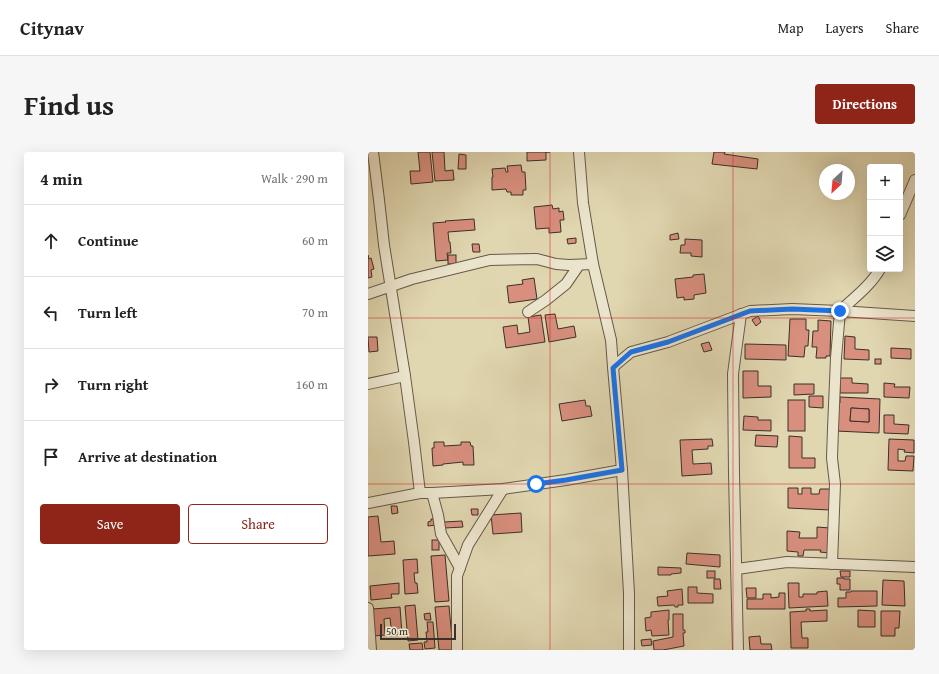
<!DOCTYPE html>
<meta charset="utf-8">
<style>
body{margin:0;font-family:"Gentium Book Plus",serif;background:#f6f6f6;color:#222}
.controls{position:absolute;right:12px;top:12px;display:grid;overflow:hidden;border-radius:4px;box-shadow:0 4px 16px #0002}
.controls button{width:36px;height:36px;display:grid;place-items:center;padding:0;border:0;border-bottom:1px solid #e0e0e0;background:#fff;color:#222;font:20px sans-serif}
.compass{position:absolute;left:451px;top:12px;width:36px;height:36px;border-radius:50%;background:#fff;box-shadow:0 4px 16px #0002;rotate:206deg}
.scale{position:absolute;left:12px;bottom:10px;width:76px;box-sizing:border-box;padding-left:4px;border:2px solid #3c3028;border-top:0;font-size:11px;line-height:14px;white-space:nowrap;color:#3c3028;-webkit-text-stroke:3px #ebe4cc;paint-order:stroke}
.stop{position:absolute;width:12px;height:12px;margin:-9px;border:3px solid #1a73e8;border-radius:50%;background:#fff}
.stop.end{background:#1a73e8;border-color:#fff;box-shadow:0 1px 4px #0008}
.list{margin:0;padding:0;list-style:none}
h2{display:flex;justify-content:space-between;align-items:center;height:52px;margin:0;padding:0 16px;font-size:17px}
h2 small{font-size:13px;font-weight:400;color:#767676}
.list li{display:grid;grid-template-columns:26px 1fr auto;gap:12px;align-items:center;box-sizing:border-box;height:72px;padding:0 16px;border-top:1px solid #e0e0e0}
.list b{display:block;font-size:15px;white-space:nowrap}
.list em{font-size:13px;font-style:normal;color:#767676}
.actions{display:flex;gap:8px;padding:12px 16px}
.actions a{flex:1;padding:9px 0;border:1px solid #8f2418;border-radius:4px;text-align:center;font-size:14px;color:#8f2418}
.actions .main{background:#8f2418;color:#fff}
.icon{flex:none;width:22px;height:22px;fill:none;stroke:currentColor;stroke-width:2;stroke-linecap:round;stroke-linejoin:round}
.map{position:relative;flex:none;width:547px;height:498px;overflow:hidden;border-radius:4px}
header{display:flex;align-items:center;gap:24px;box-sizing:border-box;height:56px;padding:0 20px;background:#fff;border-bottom:1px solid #e0e0e0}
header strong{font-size:19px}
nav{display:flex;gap:22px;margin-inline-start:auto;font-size:14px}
.intro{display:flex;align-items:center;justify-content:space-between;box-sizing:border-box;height:96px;padding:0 24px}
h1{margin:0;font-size:28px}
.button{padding:10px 18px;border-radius:4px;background:#8f2418;color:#fff;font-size:14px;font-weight:700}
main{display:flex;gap:24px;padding:0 24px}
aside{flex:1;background:#fff;border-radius:4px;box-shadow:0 4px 16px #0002}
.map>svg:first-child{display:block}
.building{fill:#d88f7e;stroke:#3c3028;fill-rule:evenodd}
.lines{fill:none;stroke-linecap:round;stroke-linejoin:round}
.minor-casing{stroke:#655a4a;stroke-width:12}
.minor{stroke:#ebe4cc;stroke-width:10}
.route{stroke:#1a73e8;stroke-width:5}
.grid{fill:none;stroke:#d62828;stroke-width:1;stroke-opacity:0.55}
</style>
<header>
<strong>Citynav</strong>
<nav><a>Map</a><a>Layers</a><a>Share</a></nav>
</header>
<div class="intro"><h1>Find us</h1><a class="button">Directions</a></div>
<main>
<aside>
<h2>4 min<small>Walk · 290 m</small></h2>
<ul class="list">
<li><svg class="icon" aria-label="ahead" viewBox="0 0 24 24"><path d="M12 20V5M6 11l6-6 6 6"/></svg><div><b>Continue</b></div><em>60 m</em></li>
<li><svg class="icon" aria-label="left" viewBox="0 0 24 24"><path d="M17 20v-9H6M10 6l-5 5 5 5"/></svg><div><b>Turn left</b></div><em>70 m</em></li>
<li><svg class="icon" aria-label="right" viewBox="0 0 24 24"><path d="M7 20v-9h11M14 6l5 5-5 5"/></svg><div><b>Turn right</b></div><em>160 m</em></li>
<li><svg class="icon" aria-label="arrive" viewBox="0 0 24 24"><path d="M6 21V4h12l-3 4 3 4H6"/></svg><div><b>Arrive at destination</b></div></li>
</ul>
<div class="actions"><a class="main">Save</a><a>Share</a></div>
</aside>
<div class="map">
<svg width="547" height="498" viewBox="0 0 547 498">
<rect width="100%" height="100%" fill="#e0d6b0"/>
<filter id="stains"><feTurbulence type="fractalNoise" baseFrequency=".005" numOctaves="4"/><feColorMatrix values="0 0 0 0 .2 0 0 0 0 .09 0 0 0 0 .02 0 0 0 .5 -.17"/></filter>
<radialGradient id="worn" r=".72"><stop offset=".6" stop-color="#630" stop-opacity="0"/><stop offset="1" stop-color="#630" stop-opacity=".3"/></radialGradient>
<g class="building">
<polygon points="50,0 62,0 65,30 43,32 42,19 52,19"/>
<polygon points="64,0 76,0 77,19 85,18 86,28 67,29"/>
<polygon points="159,0 182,0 178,0 178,8 159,9"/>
<polygon points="346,0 357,0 356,2 390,7 389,17 344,12"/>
<polygon points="91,2 98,3 98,17 90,17"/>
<polygon points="153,13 154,20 157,20 158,38 155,38 155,43 143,43 143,40 139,40 138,37 124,38 124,25 125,25 124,17 137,16 138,20 140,20 139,14"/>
<polygon points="474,13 480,16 479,18 472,18"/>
<polygon points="184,53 185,57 191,56 191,60 195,59 196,68 192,68 193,80 181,81 181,76 168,77 166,55"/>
<polygon points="106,67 107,78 80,80 81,90 82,90 83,101 79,101 80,108 68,109 65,71 78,70 77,69"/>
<polygon points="310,81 311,87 302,88 302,83"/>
<polygon points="208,86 208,91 200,92 199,87"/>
<polygon points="317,87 334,88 334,105 323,104 323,101 312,101 313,93 317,93"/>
<polygon points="104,92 111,92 112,100 105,100"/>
<polygon points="0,103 1,107 3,106 6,117 3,118 4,125 0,126"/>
<rect x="80" y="103" width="8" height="9"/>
<polygon points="336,122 338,141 326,143 326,147 316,148 316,145 309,146 307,127 325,125 325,123"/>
<polygon points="166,126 169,147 141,151 139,134 155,132 154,128"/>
<polygon points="187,162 190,177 206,174 208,185 181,190 177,163"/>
<polygon points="173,163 177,190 138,196 135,175 149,173 150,182 162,180 160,165"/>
<polygon points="390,164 393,170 388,174 384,168"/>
<polygon points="422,167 438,167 438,178 441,178 440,194 437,194 436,205 420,204"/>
<polygon points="450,168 463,169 462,204 458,204 458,206 448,206 449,195 444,195 445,179 450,179"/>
<polygon points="477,184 487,185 487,197 501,198 501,208 476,207"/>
<polygon points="0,185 9,185 10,199 1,200"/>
<polygon points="341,190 344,198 336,200 333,192"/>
<polygon points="377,192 418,193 418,208 377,207"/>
<polygon points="523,196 543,197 543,207 523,206"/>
<rect x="507" y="207" width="6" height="5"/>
<polygon points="375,219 390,219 390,234 403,234 403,245 375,246"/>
<polygon points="472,226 484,226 484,231 500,232 500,241 472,241"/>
<polygon points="516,231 527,232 526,235 542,235 541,246 516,245"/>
<polygon points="426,232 446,232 446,242 426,243"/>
<polygon points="441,244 455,244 455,256 441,255"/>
<path d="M472,245L512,247L511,281L468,279L470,251H472ZM483,256L501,257V270L482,269Z"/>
<polygon points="217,248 218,254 222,254 224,264 194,269 191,252"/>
<rect x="420" y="248" width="17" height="31"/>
<polygon points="483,256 501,257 501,270 482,269"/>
<polygon points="516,263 526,263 526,272 541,273 540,282 516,281"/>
<polygon points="376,264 390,265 390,268 403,268 403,279 375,278"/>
<polygon points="388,283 410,284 409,295 387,294"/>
<polygon points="421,284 434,285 434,306 447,306 447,316 421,316"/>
<polygon points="344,287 345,294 340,294 340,297 324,298 325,312 343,311 344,322 314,324 312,288"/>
<polygon points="521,287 546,288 546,301 536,300 537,298 530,297 530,309 537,309 538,304 546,304 545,319 520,318"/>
<polygon points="66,290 76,290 76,294 93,293 93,290 102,290 103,294 105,294 106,313 95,313 95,310 75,312 75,313 65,314 64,296 66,296"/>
<polygon points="420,336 430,336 430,342 434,342 434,336 443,336 443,342 451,342 452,337 462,337 462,358 420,356"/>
<polygon points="23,354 29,354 30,361 24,362"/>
<polygon points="103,357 110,357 110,363 104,363"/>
<polygon points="153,361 154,380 125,382 123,363"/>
<polygon points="10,364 13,390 26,389 27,402 0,404 0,365"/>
<polygon points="63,367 69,367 68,373 60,374 60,370 63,369"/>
<polygon points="94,369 95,375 77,376 76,370"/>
<polygon points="449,375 462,376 461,401 452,400 453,398 436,398 435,404 430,404 430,400 419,399 419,379 432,380 431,386 449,386"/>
<rect x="64" y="388" width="7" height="10"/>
<polygon points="319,401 352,403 352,415 318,412"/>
<polygon points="77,403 81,449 67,450 63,404"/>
<polygon points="49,407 50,421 46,421 47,431 49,431 50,441 37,442 35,408"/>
<polygon points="290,415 313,416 313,421 303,422 303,423 290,423"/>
<rect x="339" y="419" width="8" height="7"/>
<polygon points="472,419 482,419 482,425 473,425"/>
<polygon points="469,426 476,426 476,427 482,427 482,438 472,438 472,432 469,432"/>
<polygon points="346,427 352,427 353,437 346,437"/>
<polygon points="515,428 536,429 537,454 514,453"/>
<polygon points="31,431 31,442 23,442 24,446 3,448 2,434"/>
<polygon points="420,431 431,431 431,445 435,445 435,442 449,442 449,440 459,439 460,454 421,456"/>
<polygon points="320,435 329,435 329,441 345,442 345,451 320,451"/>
<polygon points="378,436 388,436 388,446 379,446"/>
<polygon points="314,437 315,453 310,453 310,455 307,455 306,453 290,454 289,445 300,444 299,439"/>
<polygon points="483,439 509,439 509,454 470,455 470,446 478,446 478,440 483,440"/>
<polygon points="411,441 417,441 417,457 379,457 379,447 395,447 395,442 403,442 403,446 411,445"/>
<polygon points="47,453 50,488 40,489 37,454"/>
<polygon points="81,454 85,498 71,498 67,455"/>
<polygon points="32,455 34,482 24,483 22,466 16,467 17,483 6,484 4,457"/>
<polygon points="438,457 442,457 442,459 459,458 459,469 433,470 434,486 440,486 440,496 423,496 422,460 438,459"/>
<polygon points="301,458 301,468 300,468 301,483 284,484 283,478 278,479 277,466 283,465 283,460"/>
<polygon points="490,458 507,459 507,475 490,475"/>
<polygon points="513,459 532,459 531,476 527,476 527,484 513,484"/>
<polygon points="62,461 63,468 57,468 56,462"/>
<polygon points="305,462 315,462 315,478 317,478 317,481 315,481 316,494 295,498 286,498 285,489 305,485"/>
<polygon points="59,470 65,470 67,496 57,497 56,490 59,490 58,480 60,480"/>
<polygon points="392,484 393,492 403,492 404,498 382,498 381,485"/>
<polygon points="283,487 284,493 274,494 273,488"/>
<polygon points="54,491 55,498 42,498 41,492"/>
</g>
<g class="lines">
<g class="minor-casing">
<g id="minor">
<polyline points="5,0 11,48 16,93 37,224 46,290 52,341"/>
<polyline points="211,0 215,51 225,112 243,188 245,215 254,318 261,441 261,498"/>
<polyline points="532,63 547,28"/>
<polyline points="0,142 44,127 122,108 169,107 188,112 201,113 225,112"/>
<polyline points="160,160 178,148 198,132 211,113"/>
<polyline points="245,215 263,200 300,190 382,159 424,157 472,159 547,164"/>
<polyline points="0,232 37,224"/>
<polyline points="64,341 70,363 73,382 92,416"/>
<polyline points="0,351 52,341 64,341 135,337 198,328 254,318"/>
<path d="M464,412L467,332L464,306L465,277L468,206L472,159C486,146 503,133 512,117"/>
<polyline points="369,417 419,410 547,415"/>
<polyline points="0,456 3,498"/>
<polyline points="89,498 89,424 100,393 135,337"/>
<polyline points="370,498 366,322 365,222 373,162"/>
</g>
</g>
<use href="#minor" class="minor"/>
</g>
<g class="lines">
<polyline class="route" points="168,332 198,328 254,318 245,216 263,200 300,190 382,159 424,157 472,159"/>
</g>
<path class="grid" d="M182,0V498M365,0V498M0,166H547M0,332H547"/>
<rect width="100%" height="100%" filter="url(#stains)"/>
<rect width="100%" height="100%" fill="url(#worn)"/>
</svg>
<div class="controls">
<button>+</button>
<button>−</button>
<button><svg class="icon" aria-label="layers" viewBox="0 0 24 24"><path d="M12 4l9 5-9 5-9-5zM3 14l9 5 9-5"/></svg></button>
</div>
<svg class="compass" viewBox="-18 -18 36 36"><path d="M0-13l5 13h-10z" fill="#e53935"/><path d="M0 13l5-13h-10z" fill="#767676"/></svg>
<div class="scale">50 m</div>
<div class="stop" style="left:168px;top:332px"></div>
<div class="stop end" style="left:472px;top:159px"></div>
</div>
</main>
